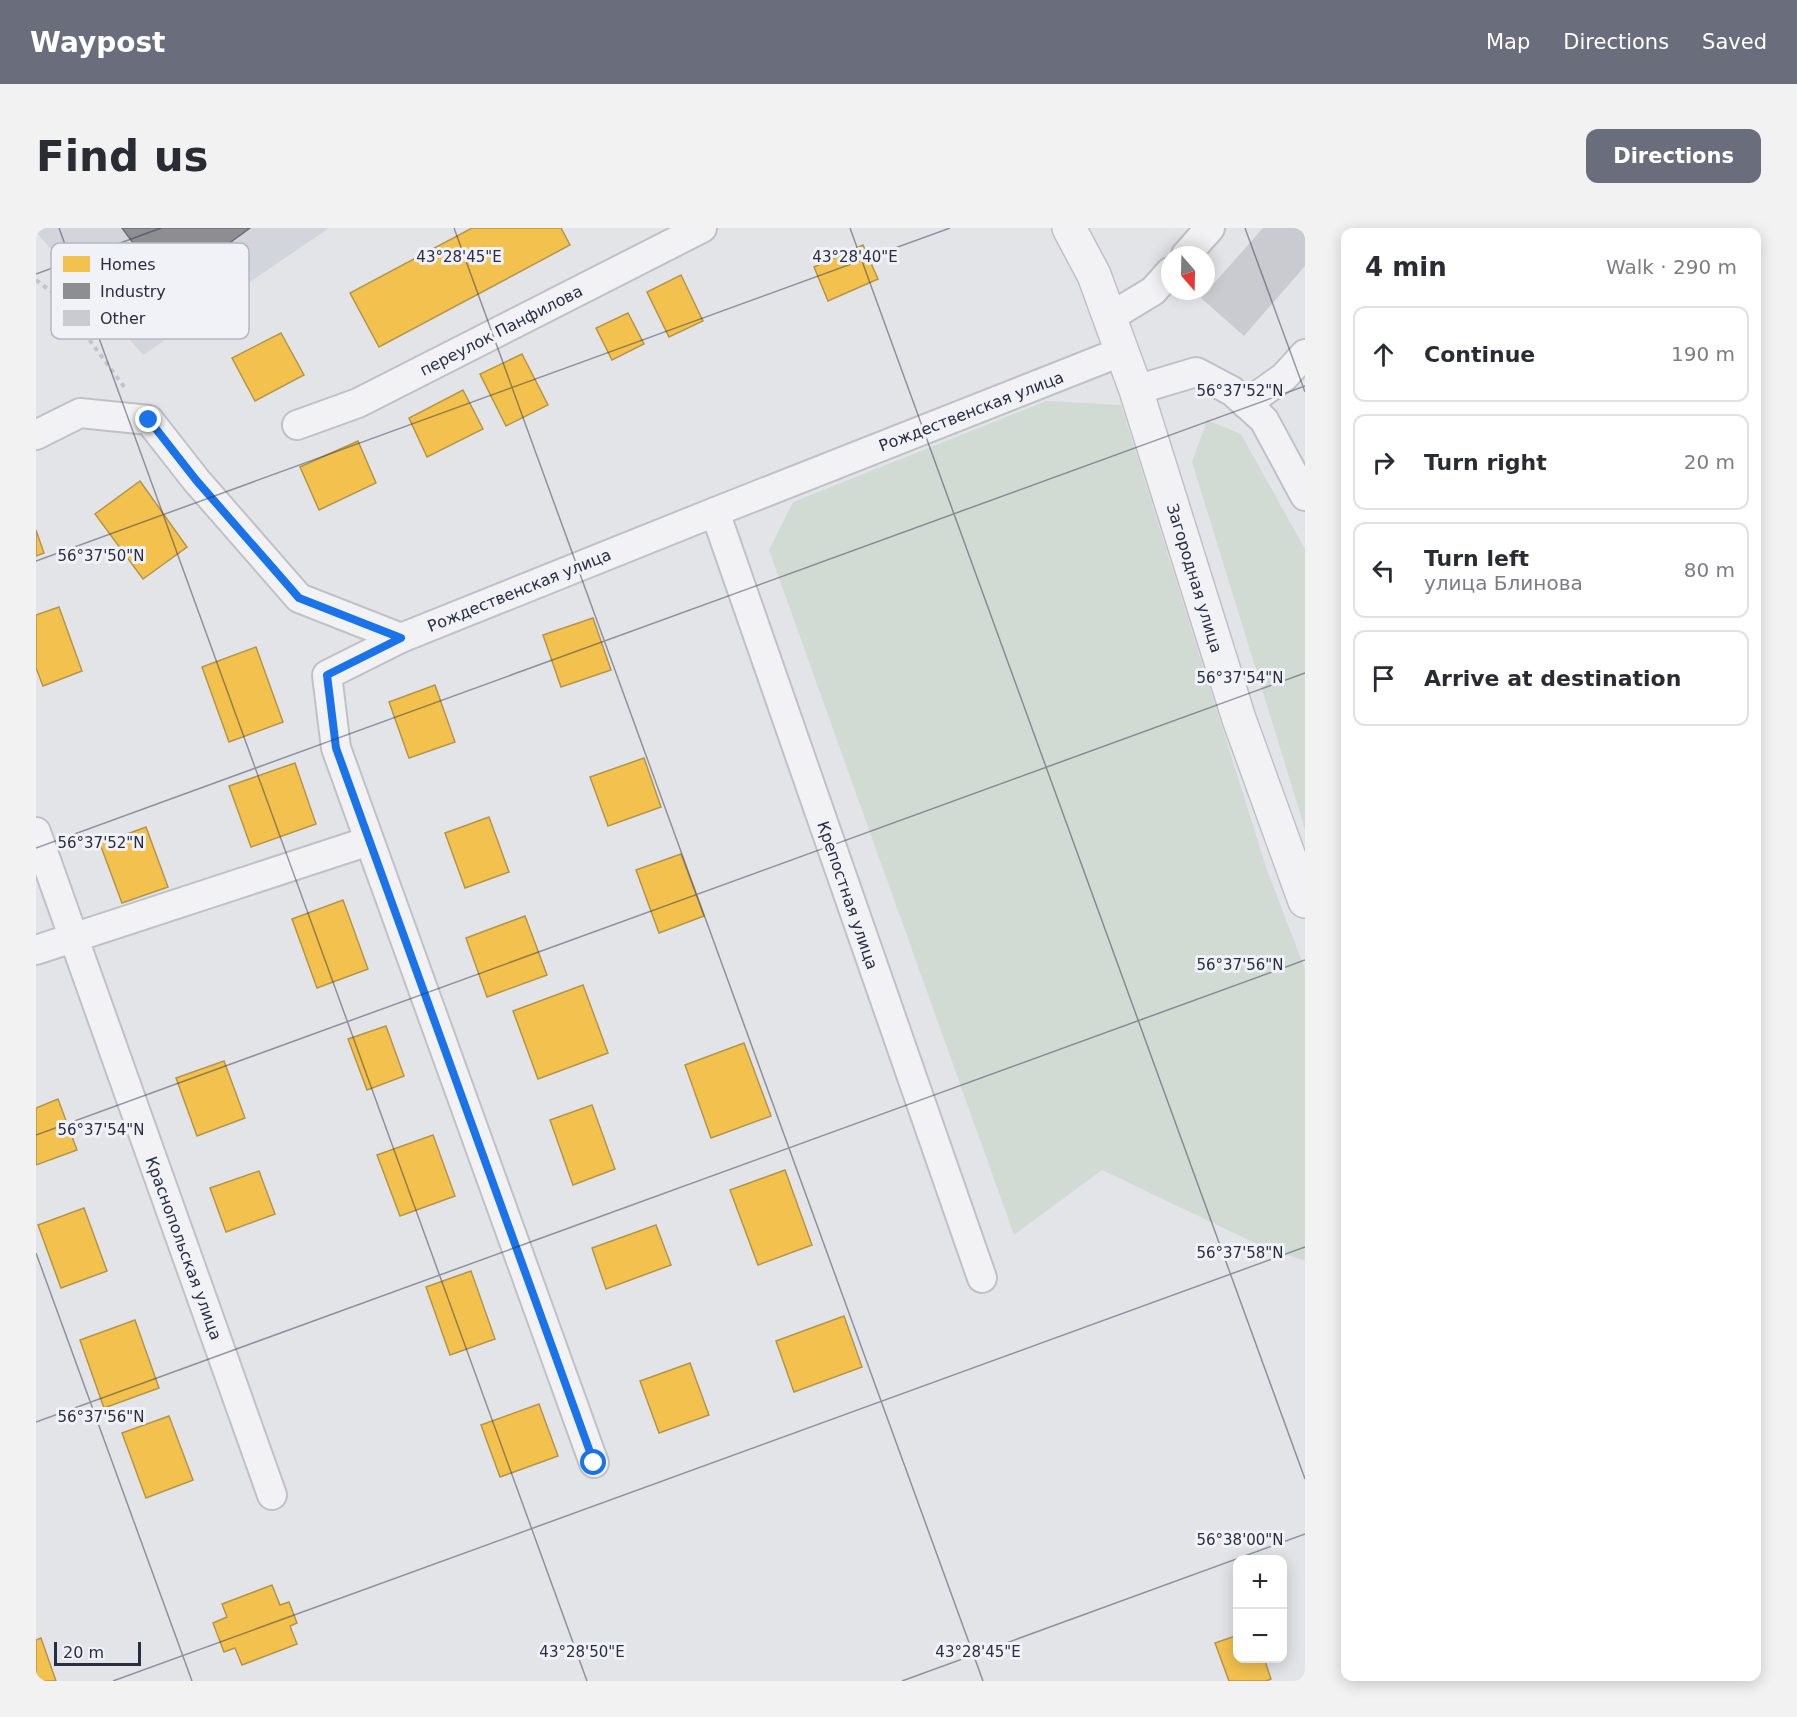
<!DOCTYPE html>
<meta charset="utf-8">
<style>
body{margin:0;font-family:"DejaVu Sans",sans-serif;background:#f2f2f3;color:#2b2b33}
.controls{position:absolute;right:18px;bottom:18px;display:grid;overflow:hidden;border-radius:12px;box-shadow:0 3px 15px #0003}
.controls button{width:54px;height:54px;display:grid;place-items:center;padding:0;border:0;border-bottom:2px solid #e1e1e2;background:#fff;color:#2b2b33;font:30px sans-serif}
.compass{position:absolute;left:1125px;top:18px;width:54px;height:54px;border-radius:50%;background:#fff;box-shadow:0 3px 15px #0003;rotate:160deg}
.scale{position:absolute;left:18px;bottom:15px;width:87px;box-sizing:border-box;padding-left:6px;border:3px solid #282d42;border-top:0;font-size:16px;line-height:21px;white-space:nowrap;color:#282d42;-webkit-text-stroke:4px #f1f2f7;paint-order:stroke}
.stop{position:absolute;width:18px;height:18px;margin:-14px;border:4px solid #1a73e8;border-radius:50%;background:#fff}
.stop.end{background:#1a73e8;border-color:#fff;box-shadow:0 2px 6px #0008}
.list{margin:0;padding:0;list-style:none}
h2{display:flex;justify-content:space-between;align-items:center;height:78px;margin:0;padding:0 24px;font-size:26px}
h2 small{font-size:20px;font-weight:400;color:#7c7c81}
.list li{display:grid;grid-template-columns:39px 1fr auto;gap:18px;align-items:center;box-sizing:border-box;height:96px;margin:0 12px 12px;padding:0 12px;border:2px solid #e1e1e2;border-radius:12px}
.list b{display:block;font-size:22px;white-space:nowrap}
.list p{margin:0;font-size:20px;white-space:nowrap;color:#7c7c81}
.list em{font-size:20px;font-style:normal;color:#7c7c81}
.icon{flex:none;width:33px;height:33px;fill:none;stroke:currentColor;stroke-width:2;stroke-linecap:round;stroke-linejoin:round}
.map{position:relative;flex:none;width:1269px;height:1453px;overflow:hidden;border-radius:12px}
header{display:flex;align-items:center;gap:36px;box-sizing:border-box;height:84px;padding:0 30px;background:#696d7c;color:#fff}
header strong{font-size:28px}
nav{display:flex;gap:33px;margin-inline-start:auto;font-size:21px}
.intro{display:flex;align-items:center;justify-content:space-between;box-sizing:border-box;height:144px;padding:0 36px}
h1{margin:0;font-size:42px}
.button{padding:15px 27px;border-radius:12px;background:#696d7c;color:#fff;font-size:21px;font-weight:700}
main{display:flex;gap:36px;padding:0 36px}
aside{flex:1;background:#fff;border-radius:12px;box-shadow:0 3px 15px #0003}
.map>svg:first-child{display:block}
.built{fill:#d3d5dd}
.green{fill:#d1dbd3}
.homes{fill:#f2c14e;stroke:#b5954a;stroke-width:1.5}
.industry{fill:#8d8d92;stroke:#6f707a;stroke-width:1.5}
.building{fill:#cacbd0}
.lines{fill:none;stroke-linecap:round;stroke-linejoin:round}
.minor-casing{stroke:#c0c1c6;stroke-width:32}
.tertiary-casing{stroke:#c0c1c6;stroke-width:36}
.path{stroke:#c4c5cb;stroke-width:4;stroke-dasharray:4.5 4.5;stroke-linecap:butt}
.minor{stroke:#f2f2f5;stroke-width:28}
.tertiary{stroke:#f2f2f5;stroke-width:33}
.route{stroke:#1a73e8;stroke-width:8}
.ticks{fill:none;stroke:#282d42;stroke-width:1.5;stroke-opacity:0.45}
.labels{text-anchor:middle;stroke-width:6;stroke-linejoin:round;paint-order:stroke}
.street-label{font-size:16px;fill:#282d42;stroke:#f1f2f7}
.key{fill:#f1f2f7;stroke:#b5b7c1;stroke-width:1.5}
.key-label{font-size:16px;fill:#282d42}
.ticks-label{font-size:15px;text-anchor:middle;fill:#282d42;stroke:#f1f2f7;stroke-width:6;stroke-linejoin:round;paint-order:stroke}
</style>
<header>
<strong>Waypost</strong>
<nav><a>Map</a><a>Directions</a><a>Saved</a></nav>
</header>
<div class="intro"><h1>Find us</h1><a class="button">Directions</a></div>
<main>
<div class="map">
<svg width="1269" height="1453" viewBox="0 0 1269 1453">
<rect width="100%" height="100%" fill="#e3e4e8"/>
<polygon class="built" points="0,0 293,0 107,127 0,4"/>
<g class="green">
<polygon points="1010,173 1085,177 1231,642 1269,741 1269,1033 1225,1018 1066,942 978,1007 733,322 757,274"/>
<polygon points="1171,192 1205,206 1269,321 1269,601 1156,234"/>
</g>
<g class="homes">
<polygon points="436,0 525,0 534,17 343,119 314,65"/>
<polygon points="827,17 842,51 792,73 778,39"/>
<polygon points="645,47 667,93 633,109 611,64"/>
<polygon points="592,85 608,116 576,132 560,100"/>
<polygon points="245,105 268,147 219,173 196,130"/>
<polygon points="486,126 512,177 470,198 444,146"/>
<polygon points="427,162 447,201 391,229 373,190"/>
<polygon points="322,213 340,255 283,282 264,239"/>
<polygon points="104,253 151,319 107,351 59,286"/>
<polygon points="0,302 8,325 0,328"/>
<polygon points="23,379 46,443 7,458 0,440 0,387"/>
<polygon points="557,390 575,442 525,459 507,407"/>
<polygon points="220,419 247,494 193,514 166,439"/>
<polygon points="399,457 419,514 373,530 353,474"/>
<polygon points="608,530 625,579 572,598 554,549"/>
<polygon points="259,535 280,596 215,619 193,558"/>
<polygon points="453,589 473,644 429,660 409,605"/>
<polygon points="110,599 132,659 86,675 64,616"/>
<polygon points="645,626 668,688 623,705 600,642"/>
<polygon points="307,672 332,741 281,760 256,691"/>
<polygon points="489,688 511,747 451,769 430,710"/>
<polygon points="547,757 572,825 502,851 477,783"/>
<polygon points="350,798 368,848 331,862 312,811"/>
<polygon points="708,815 735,888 675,910 649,837"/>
<polygon points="188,833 209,890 161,908 140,850"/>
<polygon points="22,871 41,922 0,937 0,880"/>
<polygon points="556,877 579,941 537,957 514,892"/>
<polygon points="397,907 419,968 364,988 341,927"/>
<polygon points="749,942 776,1017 722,1037 694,962"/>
<polygon points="223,943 239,986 190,1004 174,960"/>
<polygon points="48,980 71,1043 25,1060 2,997"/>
<polygon points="620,997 635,1037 570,1061 556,1020"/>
<polygon points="435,1043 459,1111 414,1127 390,1059"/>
<polygon points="808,1088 826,1139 758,1164 740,1113"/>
<polygon points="99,1092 123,1160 68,1180 44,1112"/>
<polygon points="654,1135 673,1187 623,1205 604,1153"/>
<polygon points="503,1176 522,1228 464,1249 445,1197"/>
<polygon points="133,1188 157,1252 110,1270 86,1205"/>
<polygon points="236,1357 244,1377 253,1374 261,1395 254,1398 261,1416 206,1437 199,1420 188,1424 177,1395 191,1389 186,1376"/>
<polygon points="1202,1407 1202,1430 1228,1430 1235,1451 1230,1453 1193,1453 1179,1415"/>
<polygon points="5,1410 20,1453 0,1453 0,1412"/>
</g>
<polygon class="industry" points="86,0 214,0 131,61"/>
<polygon class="building" points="1227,0 1269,0 1269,38 1208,108 1165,70"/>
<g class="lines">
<g class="minor-casing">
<g id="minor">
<polyline points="1150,27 1174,0"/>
<polyline points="1074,89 1117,63 1134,44"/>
<polyline points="1100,162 1160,144 1196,163 1228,192 1269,268"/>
<polyline points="1210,176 1248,149 1269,126"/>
<polyline points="261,197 322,175 666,0"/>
<polyline points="0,207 44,185 113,192 160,252 263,370 365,410"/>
<polyline points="679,284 946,1050"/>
<polyline points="0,604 236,1267"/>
<polyline points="0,722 333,613"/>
<polyline points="558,1235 300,520 291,447 365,410 679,284 1087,123"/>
</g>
</g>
<g class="tertiary-casing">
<polyline id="tertiary" points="1033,0 1058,47 1100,162 1203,491 1269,673"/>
</g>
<polyline class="path" points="0,52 21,68 89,160"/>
<use href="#minor" class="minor"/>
<use href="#tertiary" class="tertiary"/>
</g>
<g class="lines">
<polyline class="route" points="113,192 160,252 263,370 365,410 291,447 300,520 558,1235"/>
</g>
<path class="ticks" d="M23,0L551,1453M418,0L947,1453M814,0L1269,1251M1209,0L1269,164M0,46L125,0M0,333L914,0M0,620L1269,158M0,907L1269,445M0,1025L156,1453M0,1194L1269,732M77,1453L1269,1019M866,1453L1269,1306"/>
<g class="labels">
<g class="street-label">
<text transform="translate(465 102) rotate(-27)" y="6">переулок Панфилова</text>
<text transform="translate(935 183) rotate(-21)" y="6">Рождественская улица</text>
<text transform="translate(1159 350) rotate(73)" y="6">Загородная улица</text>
<text transform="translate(483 362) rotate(-22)" y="6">Рождественская улица</text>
<text transform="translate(812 667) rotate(71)" y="6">Крепостная улица</text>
<text transform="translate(148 1020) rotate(70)" y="6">Краснопольская улица</text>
</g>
</g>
<rect x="15" y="15" width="198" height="96" rx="9" class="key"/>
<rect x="27" y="28" width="27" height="16" fill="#f2c14e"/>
<rect x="27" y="55" width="27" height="16" fill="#8d8d92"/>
<rect x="27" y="82" width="27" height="16" fill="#cacbd0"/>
<g class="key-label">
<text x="64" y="42">Homes</text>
<text x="64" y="69">Industry</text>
<text x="64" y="96">Other</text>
</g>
<g class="ticks-label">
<text x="423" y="34">43°28'45"E</text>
<text x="819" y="34">43°28'40"E</text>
<text x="1204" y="168">56°37'52"N</text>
<text x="65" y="333">56°37'50"N</text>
<text x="1204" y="455">56°37'54"N</text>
<text x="65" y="620">56°37'52"N</text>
<text x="1204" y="742">56°37'56"N</text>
<text x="65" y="907">56°37'54"N</text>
<text x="1204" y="1030">56°37'58"N</text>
<text x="65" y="1194">56°37'56"N</text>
<text x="1204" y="1317">56°38'00"N</text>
<text x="546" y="1429">43°28'50"E</text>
<text x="942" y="1429">43°28'45"E</text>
</g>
</svg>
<div class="controls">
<button>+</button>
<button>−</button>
</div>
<svg class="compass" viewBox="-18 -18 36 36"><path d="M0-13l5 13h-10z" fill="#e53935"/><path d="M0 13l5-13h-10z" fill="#7c7c81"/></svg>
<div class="scale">20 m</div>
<div class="stop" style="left:558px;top:1235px"></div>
<div class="stop end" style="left:113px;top:192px"></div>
</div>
<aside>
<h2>4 min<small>Walk · 290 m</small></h2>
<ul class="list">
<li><svg class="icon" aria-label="ahead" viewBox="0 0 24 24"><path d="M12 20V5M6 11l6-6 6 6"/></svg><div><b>Continue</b></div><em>190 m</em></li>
<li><svg class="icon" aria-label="right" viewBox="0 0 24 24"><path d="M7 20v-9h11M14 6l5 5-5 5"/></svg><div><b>Turn right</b></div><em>20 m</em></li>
<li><svg class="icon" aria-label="left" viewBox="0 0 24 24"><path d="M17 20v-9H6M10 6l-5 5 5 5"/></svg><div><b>Turn left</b><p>улица Блинова</p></div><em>80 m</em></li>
<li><svg class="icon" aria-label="arrive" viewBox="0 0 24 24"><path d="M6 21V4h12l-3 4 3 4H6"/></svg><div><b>Arrive at destination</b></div></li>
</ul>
</aside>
</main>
